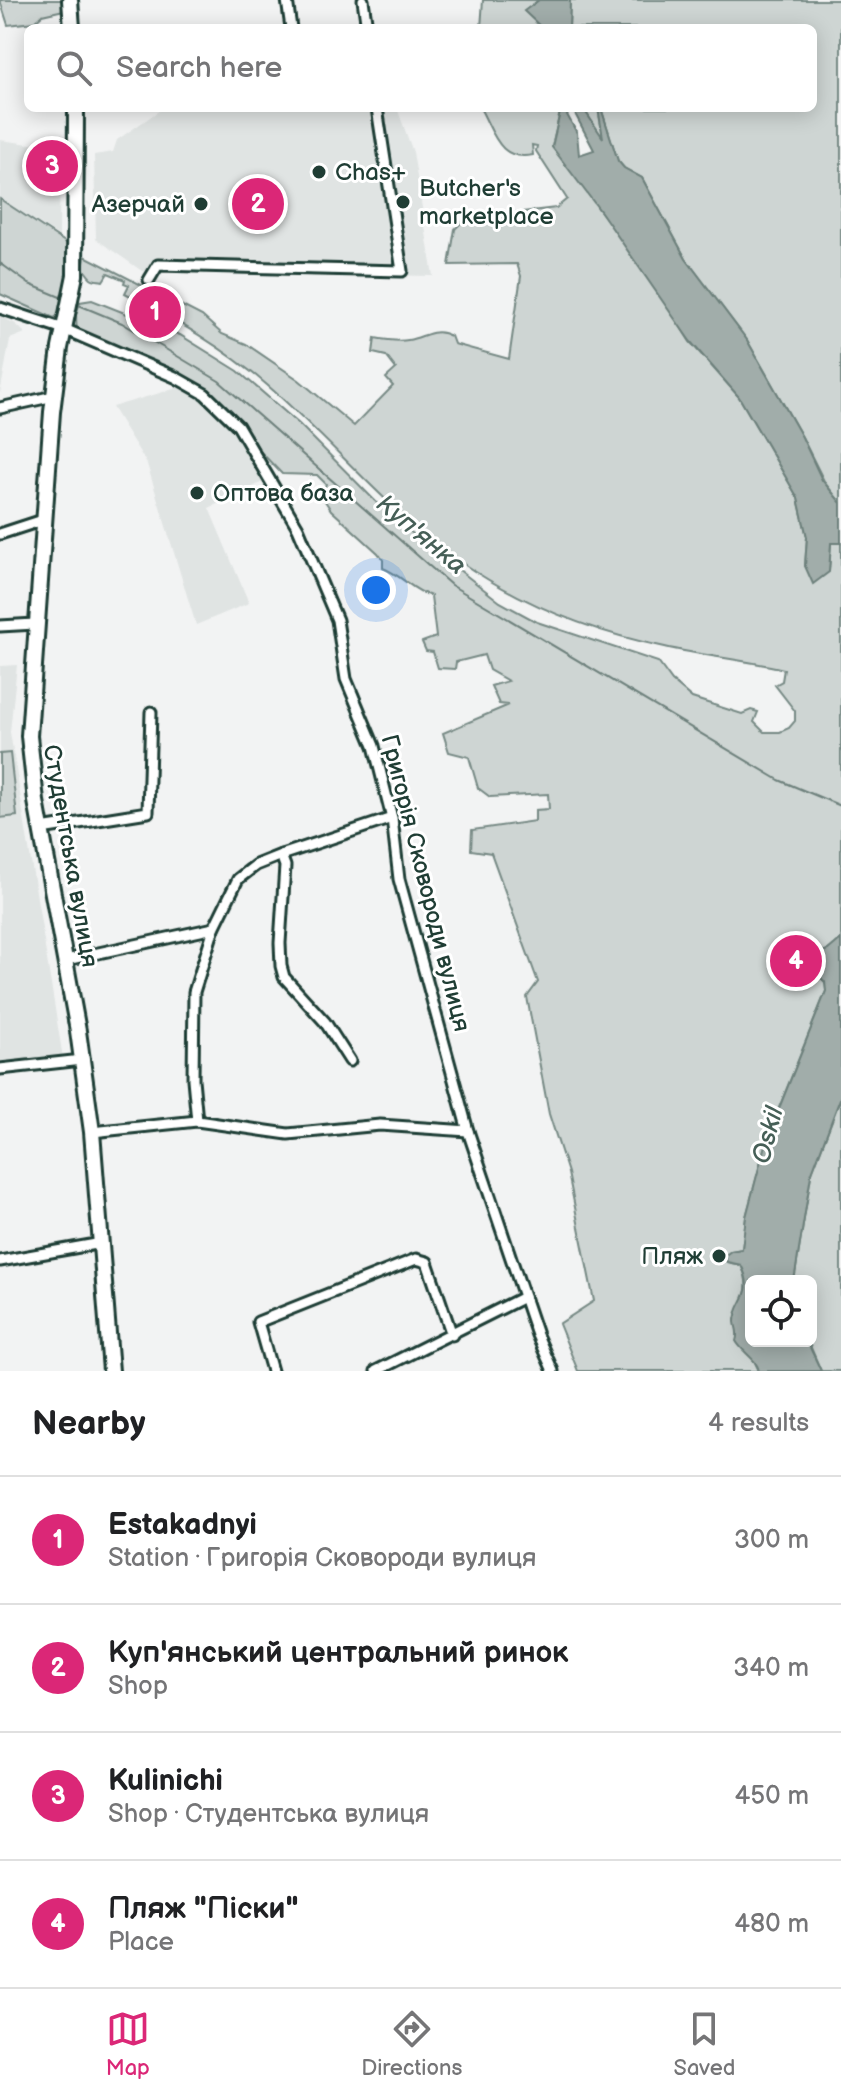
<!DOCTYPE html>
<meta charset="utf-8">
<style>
body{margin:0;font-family:"Balsamiq Sans",sans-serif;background:#f6f6f6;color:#202124}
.controls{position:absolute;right:24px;bottom:24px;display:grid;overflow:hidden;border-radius:12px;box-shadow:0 4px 20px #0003}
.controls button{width:72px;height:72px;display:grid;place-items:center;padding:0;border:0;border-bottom:2px solid #e0e0e0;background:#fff;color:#202124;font:40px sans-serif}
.you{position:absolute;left:376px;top:590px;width:28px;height:28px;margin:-20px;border:6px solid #fff;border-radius:50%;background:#1a73e8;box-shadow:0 0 0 12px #1a73e833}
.badge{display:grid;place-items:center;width:52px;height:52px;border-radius:50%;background:#db2777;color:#fff;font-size:26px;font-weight:700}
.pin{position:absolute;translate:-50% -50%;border:4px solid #fff;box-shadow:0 2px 8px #0006}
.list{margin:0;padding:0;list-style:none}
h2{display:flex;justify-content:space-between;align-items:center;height:104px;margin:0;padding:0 32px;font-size:34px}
h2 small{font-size:26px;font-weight:400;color:#757577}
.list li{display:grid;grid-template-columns:52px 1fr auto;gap:24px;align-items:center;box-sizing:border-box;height:128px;padding:0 32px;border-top:2px solid #e0e0e0}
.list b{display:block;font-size:30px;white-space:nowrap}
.list p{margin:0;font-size:26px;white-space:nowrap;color:#757577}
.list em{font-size:26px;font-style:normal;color:#757577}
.icon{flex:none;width:44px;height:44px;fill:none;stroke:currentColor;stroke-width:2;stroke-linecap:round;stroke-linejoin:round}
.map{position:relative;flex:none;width:841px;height:1371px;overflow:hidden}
.search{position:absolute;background:#fff;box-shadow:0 4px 20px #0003;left:24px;right:24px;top:24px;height:88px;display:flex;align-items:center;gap:20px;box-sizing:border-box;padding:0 28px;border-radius:12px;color:#757577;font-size:30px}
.sheet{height:616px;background:#fff}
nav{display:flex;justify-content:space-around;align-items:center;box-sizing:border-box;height:112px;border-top:2px solid #e0e0e0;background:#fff;font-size:22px;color:#757577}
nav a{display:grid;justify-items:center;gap:4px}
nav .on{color:#db2777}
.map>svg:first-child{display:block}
.built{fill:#e0e4e3}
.green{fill:#ced5d3;stroke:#768984;stroke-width:2}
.water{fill:#a1adaa;stroke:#6d807b;stroke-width:2}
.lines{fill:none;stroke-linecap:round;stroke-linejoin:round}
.stream{stroke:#6d807b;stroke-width:2}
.minor-casing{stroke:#1f3d34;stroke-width:15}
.primary-casing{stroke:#1f3d34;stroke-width:20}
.minor{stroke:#fff;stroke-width:9}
.primary{stroke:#fff;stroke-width:14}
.poi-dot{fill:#1f3d34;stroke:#fff;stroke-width:3}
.labels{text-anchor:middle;stroke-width:6;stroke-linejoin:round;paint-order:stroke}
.poi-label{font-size:24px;fill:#1f3d34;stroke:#fff;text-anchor:start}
.street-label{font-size:24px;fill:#1f3d34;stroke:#fff}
.water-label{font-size:26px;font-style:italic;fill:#465f57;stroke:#fff}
</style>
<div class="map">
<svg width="841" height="1371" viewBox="0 0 841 1371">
<rect width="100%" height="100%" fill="#f2f3f3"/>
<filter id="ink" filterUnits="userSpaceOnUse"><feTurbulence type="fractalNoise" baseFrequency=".0125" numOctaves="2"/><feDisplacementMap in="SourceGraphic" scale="16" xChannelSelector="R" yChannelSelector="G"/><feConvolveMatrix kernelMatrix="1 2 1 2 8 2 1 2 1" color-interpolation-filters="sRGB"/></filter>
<g filter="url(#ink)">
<g class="built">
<polygon points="163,108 397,108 413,152 433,276 142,271 96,239 94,155 113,152 117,140"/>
<polygon points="0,140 60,148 59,236 0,198"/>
<polygon points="0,316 16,324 25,333 10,339 0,394"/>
<polygon points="187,385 238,426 269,479 209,508 249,603 196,625 147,464 112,407"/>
<polygon points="17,665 10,732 63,1058 0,1063 0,666"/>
</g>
<g class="green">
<polygon points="0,0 63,0 64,10 42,15 34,22 8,25"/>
<polygon points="483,0 539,0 525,11 542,28 481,28"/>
<polygon points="570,0 841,0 841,503 825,483 802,437 747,340 686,259 642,178 624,168 618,161 601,108 813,108 813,28 569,28"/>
<path d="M480,108H561L552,147L594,196L598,208L641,264L690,342L739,397L798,498L807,537L805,566L829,571L831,543H841V942L828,950L813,955L811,967L825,982L826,991L768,1135L746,1217L742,1249L731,1251L727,1262L741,1265C752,1287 744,1299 735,1320L759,1371H578L559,1324L594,1301L568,1173L549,1114L527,997L538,982L491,853L471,850L472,830L535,821V810L549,809L548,794L490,797L478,788L469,757L449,752L443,733L509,705L499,704L491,686L508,681L489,670L484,655L456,662L455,669L438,668L433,652L426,651L422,642L436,637L431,596C413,591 401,575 383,568V560L378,553L331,510L321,495L326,484L317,475L282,474L205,394L77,335L76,315L80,302L92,300L180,335L238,371L299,424L389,515L500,602L537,622L658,662L672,681L692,698L742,714L751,710L758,712L754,722L764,732H780L789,728L795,721V711L775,685L782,681L784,669C745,660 704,656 665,647C592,632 520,603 459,561C388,511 333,442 267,385C223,347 176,320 125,293L129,285L124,283L125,280L108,273L103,281C91,279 92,281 83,268L85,256L202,316L222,334L246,344L299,380L354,426L393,386L386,378L396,369L386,356L373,353L375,338C386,340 398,342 408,340C425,337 434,327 451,336L454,344L509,359L521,276L517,264L449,265L455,229L462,222L497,220L514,213L556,208L567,199L536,151L537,146L532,145L533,155C499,162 494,133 480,108Z"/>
<polygon points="583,108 598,108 604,140"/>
<polygon points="0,199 71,246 63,312 54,318 0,294"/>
<polygon points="10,753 17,816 0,818 0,754"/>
<polygon points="841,1097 841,1371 821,1371 808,1341 811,1341 811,1281 794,1281 811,1175"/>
</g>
<g class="water">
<polygon points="539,0 570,0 569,28 542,28 524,11"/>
<polygon points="561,108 570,108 565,111 577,133 579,155 594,150 572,108 583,108 603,138 598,108 601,108 618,161 624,168 642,178 686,259 747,340 802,437 822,480 841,503 841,543 831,543 829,572 813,584 805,566 807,537 798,498 739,397 690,341 601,212 552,147"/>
<path d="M841,939V1096L811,1175L794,1281H751V1341H807L821,1371H759C757,1359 742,1352 736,1341C739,1332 736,1330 735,1322C735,1300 757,1295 741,1265L727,1262L724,1256L731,1251L742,1249L746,1217L766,1141L826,991L825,982L810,967L813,955L828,950Z"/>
</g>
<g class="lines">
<g class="stream">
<polyline points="0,263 29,284 65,299"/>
<polyline points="74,303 122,323 219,381 451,585 779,780 841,806"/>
</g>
<g class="minor-casing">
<g id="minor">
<polyline points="287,0 291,28"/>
<polyline points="363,0 367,28"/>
<polyline points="149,280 158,265 402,271 377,108"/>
<polyline points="0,308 64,329 175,377 205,394 238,426 298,528 337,620 346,679 374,746 392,818 399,879 468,1131 537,1335 553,1371"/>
<polyline points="0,408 54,396"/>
<polyline points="0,534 43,520"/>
<polyline points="0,626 35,624"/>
<polyline points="41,829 148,812 151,712"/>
<polyline points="281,855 285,866 280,943 281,966 284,977 325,1022 350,1061"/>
<polyline points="66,960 214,928"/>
<polyline points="0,1069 82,1060"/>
<polyline points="197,1121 193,1079 194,992 214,928 238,879 256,865 281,855 392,818"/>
<polyline points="92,1132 197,1121 288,1134 380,1125 468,1131"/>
<polyline points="0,1261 102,1243"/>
<polyline points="272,1371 258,1322 416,1259 427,1262 452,1335"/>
<polyline points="376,1371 524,1297"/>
</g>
</g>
<g class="primary-casing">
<g id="primary">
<polyline points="70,0 72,28"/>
<polyline points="76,108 75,275 60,348 52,412 29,736 36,801 78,1031 92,1132 111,1371"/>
</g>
</g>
<use href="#minor" class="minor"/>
<use href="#primary" class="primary"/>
</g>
</g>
<g class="poi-dot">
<circle cx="319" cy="172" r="8"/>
<circle cx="403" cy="202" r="8"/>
<circle cx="201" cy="204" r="8"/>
<circle cx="197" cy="493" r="8"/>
<circle cx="719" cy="1256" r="8"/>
</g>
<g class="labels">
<g class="poi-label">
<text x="335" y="180">Chas+</text>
<text x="419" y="196">Butcher's<tspan x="419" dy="28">marketplace</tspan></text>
<text x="185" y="212" text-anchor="end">Азерчай</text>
<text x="213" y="501">Оптова база</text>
<text x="703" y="1264" text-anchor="end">Пляж</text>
</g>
<g class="street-label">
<text transform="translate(71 856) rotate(80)" y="8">Студентська вулиця</text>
<text transform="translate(426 883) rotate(76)" y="8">Григорія Сковороди вулиця</text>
</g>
<g class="water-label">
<text transform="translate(422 534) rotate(40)" y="9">Куп'янка</text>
<text transform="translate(767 1135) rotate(-75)" y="9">Oskil</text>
</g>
</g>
</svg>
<div class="controls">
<button><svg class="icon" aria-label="locate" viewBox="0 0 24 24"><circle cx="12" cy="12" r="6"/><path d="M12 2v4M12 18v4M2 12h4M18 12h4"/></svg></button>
</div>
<div class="you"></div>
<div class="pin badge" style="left:155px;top:312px">1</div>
<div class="pin badge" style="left:258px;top:204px">2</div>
<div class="pin badge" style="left:52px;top:166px">3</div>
<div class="pin badge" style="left:796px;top:961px">4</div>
<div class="search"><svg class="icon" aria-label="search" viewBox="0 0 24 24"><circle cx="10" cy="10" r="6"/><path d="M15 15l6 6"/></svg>Search here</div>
</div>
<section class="sheet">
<h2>Nearby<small>4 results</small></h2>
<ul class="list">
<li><span class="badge">1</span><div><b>Estakadnyi</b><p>Station · Григорія Сковороди вулиця</p></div><em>300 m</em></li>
<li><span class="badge">2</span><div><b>Куп'янський центральний ринок</b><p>Shop</p></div><em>340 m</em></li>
<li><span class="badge">3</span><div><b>Kulinichi</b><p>Shop · Студентська вулиця</p></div><em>450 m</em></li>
<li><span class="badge">4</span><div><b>Пляж &quot;Піски&quot;</b><p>Place</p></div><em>480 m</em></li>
</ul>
</section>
<nav>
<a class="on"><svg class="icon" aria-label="map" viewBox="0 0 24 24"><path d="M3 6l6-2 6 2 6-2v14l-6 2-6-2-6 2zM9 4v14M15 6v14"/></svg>Map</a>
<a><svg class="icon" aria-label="directions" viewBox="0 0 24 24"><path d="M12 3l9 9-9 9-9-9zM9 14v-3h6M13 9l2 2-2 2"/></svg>Directions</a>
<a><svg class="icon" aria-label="saved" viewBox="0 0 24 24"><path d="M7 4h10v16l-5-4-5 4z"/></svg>Saved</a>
</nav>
